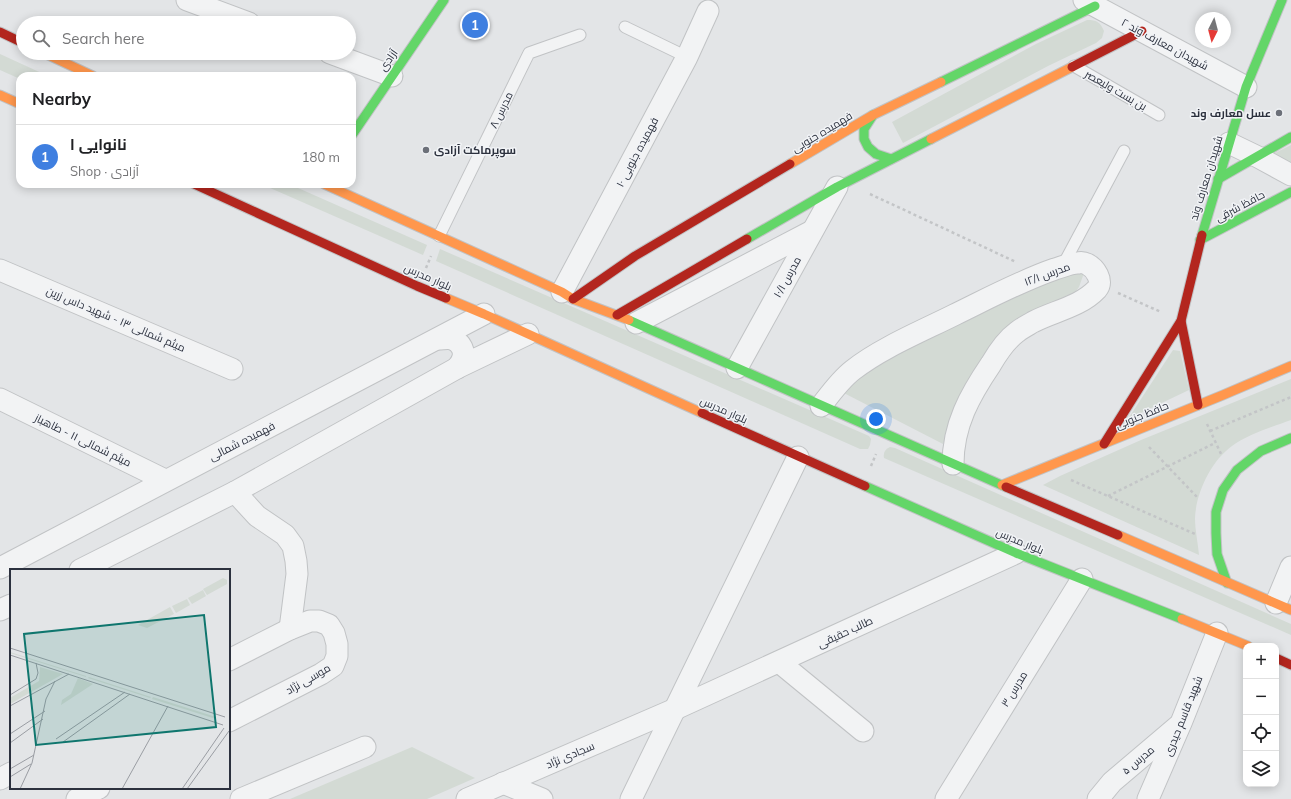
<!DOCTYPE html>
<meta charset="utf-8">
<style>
body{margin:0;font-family:Mulish,Cairo,sans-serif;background:#f2f2f2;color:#202124}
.controls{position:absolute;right:12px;bottom:12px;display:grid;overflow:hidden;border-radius:8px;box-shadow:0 2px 10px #0003}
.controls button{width:36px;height:36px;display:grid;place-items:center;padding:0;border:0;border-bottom:1px solid #e0e0e0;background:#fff;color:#202124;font:20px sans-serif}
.compass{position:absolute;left:1195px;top:12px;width:36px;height:36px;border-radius:50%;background:#fff;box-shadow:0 2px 10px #0003;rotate:186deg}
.you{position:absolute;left:876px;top:419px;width:14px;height:14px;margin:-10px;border:3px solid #fff;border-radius:50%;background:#1a73e8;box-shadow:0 0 0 6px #1a73e833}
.badge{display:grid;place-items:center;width:26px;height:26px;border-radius:50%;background:#b45309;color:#fff;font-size:13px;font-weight:700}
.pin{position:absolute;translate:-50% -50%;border:2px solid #fff;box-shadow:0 1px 4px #0006}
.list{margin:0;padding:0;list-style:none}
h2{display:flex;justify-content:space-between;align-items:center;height:52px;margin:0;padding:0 16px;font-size:17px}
h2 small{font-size:13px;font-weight:400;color:#757577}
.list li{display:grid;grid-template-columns:26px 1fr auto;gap:12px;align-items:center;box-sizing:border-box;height:64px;padding:0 16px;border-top:1px solid #e0e0e0}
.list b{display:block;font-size:15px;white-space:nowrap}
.list p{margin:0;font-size:13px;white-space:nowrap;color:#757577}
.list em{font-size:13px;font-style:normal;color:#757577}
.icon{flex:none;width:22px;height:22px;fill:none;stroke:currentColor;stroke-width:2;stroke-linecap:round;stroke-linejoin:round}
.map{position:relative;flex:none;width:1291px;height:799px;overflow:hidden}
.search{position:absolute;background:#fff;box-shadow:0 2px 10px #0003;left:16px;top:16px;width:340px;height:44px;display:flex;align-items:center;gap:10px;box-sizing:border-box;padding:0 14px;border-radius:22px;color:#757577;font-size:15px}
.panel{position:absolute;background:#fff;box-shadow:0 2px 10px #0003;left:16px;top:72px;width:340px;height:116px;border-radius:12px}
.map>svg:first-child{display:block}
.green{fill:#d3dad4}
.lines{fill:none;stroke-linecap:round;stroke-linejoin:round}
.lane-casing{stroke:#c1c3c5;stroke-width:13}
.street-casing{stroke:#c1c3c5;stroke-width:23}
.fast-casing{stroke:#c1c3c5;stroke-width:11}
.slow-casing{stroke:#c1c3c5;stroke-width:11}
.jam-casing{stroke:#c1c3c5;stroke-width:11}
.path{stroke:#c3c5c7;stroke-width:2.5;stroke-dasharray:3 3;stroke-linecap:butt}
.lane{stroke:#f2f3f4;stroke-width:11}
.street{stroke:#f2f3f4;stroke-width:21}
.fast{stroke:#63d668;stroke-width:9}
.slow{stroke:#ff974d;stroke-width:9}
.jam{stroke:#b3261e;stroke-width:9}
.poi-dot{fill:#6c7079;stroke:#f1f3f6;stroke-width:1.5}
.labels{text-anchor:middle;stroke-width:3;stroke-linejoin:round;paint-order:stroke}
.street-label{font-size:11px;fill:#2c313e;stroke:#f1f3f6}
.poi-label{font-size:11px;font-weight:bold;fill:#2c313e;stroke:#f1f3f6;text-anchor:end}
.inset-road{fill:none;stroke:#9a9da3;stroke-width:1}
.view{fill:#0f766e;fill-opacity:0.15;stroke:#0f766e;stroke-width:2}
.inset-edge{fill:none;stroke:#2c313e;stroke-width:2}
</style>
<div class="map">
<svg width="1291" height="799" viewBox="0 0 1291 799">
<rect width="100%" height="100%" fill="#e3e5e7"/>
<g class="green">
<path d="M1087,20C1097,20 1100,22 1104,31L1102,38L1096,43L1048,66L903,143L892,122L1036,44Z"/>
<polygon points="0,54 48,76 20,76 20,79 0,70"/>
<polygon points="1291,145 1291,168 1269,156"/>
<polygon points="261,184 289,184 427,245 423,255"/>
<polygon points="440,249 869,436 871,439 870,445 868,449 860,449 436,261"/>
<polygon points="1084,273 1079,287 1074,294 1041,313 951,422 943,444 838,390 888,357 1058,275"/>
<polygon points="1173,350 1180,351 1189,390 1128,419"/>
<path d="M1291,379V420C1272,427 1248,434 1232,446C1211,461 1196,493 1195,518C1195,530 1198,543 1199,555L1043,485L1060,476L1141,440Z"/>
<path d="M890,447L895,448L1291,624V635L884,458C883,453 885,449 890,447Z"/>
<polygon points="412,747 475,778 427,799 290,799"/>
</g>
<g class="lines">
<g class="lane-casing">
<g id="lane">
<polyline points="625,27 687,57"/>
<polyline points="1074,66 1159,115"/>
<polyline points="439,236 529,53 580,35"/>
<polyline points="1062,267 1124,151"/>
</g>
</g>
<g class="street-casing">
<g id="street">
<polyline points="187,0 249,23"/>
<polyline points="1084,0 1246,87"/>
<polyline points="330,53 392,76"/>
<polyline points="1229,143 1258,157 1291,175"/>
<polyline points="0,270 232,369"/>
<polyline points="562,292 687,57 708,11"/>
<polyline points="636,323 812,231"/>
<path d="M439,339C443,339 448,338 452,339C461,342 466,352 462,360C461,363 459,365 457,368"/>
<polyline points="737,368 837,187"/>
<polyline points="0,399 165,480"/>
<path d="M821,406C831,393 840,380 853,370C881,348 922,331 954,315C987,299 1020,281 1055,269C1062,267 1071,263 1078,263C1081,262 1085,263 1087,264C1095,268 1104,281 1097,289C1080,307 1054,311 1033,322C1028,325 1022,328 1017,332C1006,340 998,352 991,364C970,395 953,425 953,464"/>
<polyline points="235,492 257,516 285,535 293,546 296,561 297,574 290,629"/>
<polyline points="0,568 484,314"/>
<polyline points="80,570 235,492 457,368 528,334"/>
<polyline points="1276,603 1291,567"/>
<polyline points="0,610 11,605"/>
<polyline points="229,660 290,629 310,621 319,621 329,625 334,633 337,644 337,656 333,666 321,674 229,721"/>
<polyline points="779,662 863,731"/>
<polyline points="0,779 11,773"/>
<polyline points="503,783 542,799"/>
<polyline points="77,799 99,788"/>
<polyline points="241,799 365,747"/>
<polyline points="467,799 673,710 1016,553"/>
<polyline points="631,799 798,457"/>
<polyline points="946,799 1082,579"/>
<polyline points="1098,799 1112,782 1178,726"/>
<polyline points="1148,799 1181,723 1217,633"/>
</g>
</g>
<g class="fast-casing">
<g id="fast">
<polyline points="941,82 1095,6"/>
<polyline points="873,115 864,129 864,139 868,147 876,154 891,159"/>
<polyline points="352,135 444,0"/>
<polyline points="1218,179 1291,137"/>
<polyline points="1202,235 1246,87 1282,0"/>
<polyline points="747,239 837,187 931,139"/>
<polyline points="1200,240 1291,192"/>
<polyline points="629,320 1006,487"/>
<polyline points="865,486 1016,553 1182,619"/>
<polyline points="1227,583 1217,554 1216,533 1216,512 1223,490 1237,470 1261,451 1291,438"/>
</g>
</g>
<g class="slow-casing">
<g id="slow">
<polyline points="44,53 93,76"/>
<polyline points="0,95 20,104"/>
<polyline points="931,139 1072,67"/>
<polyline points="790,164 873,115 941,82"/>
<polyline points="324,184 562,292 573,299 629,320"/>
<polyline points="446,298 484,314 702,413"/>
<polyline points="1002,485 1223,395 1291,366"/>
<polyline points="1118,535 1291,610"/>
<polyline points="1182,619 1248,646"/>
</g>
</g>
<g class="jam-casing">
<g id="jam">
<polyline points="0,32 23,43"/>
<polyline points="1072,67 1142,31"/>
<polyline points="194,184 417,286 446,298"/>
<polyline points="573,299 635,256 790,164"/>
<polyline points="617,315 747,239"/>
<polyline points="1181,321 1198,405"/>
<polyline points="702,413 865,486"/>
<polyline points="1104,444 1181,321 1202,235"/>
<polyline points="1006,487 1118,535"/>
<polyline points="1276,658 1291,665"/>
</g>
</g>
<g class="path">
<polyline points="870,194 1016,262"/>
<polyline points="426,268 431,256"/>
<polyline points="1118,293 1161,312"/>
<polyline points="1207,424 1222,456"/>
<polyline points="1210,431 1291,397"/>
<polyline points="1149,447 1198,498"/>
<polyline points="871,466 876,454"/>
<polyline points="1071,480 1195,534"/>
<polyline points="1108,496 1215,443"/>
</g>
<use href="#lane" class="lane"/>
<use href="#street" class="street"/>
<use href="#fast" class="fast"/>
<use href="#slow" class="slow"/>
<use href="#jam" class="jam"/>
</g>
<g class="poi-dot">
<circle cx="1279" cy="113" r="4"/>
<circle cx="426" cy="150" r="4"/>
</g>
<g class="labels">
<g class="street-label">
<text transform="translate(1165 44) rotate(28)" y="4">شهیدان معارف وند ۲</text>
<text transform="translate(388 60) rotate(-55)" y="4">آزادی</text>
<text transform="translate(1116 90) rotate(30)" y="4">بن بست ولیعصر</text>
<text transform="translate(501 110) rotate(-64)" y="4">مدرس ۸</text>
<text transform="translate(822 132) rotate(-31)" y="4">فهمیده جنوبی</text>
<text transform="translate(637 152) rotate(-62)" y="4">فهمیده جنوبی ۱۰</text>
<text transform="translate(1206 178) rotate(-73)" y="4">شهیدان معارف وند</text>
<text transform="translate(1240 206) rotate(-28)" y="4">حافظ شرقی</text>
<text transform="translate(1047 274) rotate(-20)" y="4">مدرس ۱۲/۱</text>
<text transform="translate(428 277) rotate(24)" y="4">بلوار مدرس</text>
<text transform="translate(787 277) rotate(-61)" y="4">مدرس ۱۰/۱</text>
<text transform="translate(116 319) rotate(23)" y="4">میثم شمالی ۱۳ - شهید داس زرین</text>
<text transform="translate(724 410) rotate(24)" y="4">بلوار مدرس</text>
<text transform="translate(1142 415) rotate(-22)" y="4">حافظ جنوبی</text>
<text transform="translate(83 440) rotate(26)" y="4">میثم شمالی ۱۱ - طاهباز</text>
<text transform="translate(242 441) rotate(-27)" y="4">فهمیده شمالی</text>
<text transform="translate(1020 541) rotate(23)" y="4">بلوار مدرس</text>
<text transform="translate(845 632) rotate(-25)" y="4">طالب حقیقی</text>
<text transform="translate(308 679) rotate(-30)" y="4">موسی نژاد</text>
<text transform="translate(1014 689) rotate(-58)" y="4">مدرس ۳</text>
<text transform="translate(1183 716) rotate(-68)" y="4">شهید قاسم حیدری</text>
<text transform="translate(570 755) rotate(-23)" y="4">سجادی نژاد</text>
<text transform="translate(1138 760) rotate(-40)" y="4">مدرس ۵</text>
</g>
<g class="poi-label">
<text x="1271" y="117">عسل معارف وند</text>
<text x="434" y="154" text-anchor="start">سوپرماکت آزادی</text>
</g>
</g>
<g transform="translate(10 569)">
<rect width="220" height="220" fill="#e3e5e7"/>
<path d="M213,9L217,11V15L197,26L193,20ZM193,21L196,27L182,35L178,29ZM177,30L180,36L166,44L162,37ZM160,38L164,45L137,59L128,56ZM0,83L76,107V108L0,84ZM30,98L53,105L0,135V129L29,112ZM79,108L141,128L140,129L78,109ZM68,109L83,115L51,136L52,131L61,125ZM143,128L206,148V150L142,130Z" fill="#d3dad4"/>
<path class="inset-road" d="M0,79L215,148M0,86L213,156M0,126L26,110L28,104L26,94M0,137L59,105M0,165L35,142M46,170L115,123M53,173L120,125M0,174L33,150M0,200L24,186M0,208L21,195M10,220L22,194L36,130L45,112M112,220L158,137M172,220L214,159M177,220L219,162"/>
<path class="view" d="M194,46L206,158L26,176L14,65Z"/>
<rect width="220" height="220" class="inset-edge"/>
</g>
</svg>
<div class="controls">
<button>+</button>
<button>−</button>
<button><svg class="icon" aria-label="locate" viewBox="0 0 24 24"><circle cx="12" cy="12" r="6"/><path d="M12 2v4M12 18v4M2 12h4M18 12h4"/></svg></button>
<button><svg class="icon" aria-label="layers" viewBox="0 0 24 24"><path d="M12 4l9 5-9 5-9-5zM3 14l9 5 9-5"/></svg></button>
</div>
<svg class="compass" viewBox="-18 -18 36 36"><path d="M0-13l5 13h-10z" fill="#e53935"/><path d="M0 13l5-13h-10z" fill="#757577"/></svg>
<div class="you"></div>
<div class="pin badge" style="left:475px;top:25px;background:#3f7fe0">1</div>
<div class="search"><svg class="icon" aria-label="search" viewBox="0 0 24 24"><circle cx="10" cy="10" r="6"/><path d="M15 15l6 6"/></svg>Search here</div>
<section class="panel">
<h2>Nearby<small></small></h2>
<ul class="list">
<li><span class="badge" style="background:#3f7fe0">1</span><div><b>نانوایی ا</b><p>Shop · آزادی</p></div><em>180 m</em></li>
</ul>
</section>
</div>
